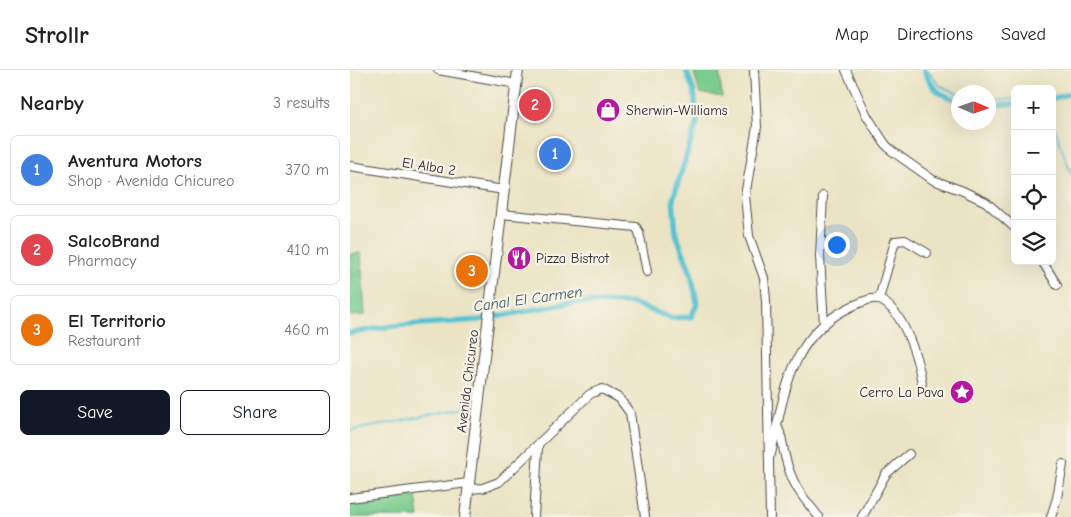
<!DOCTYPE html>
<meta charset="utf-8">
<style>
body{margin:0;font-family:"Comic Neue",sans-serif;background:#f6f6f6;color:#202124}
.controls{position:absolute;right:15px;top:15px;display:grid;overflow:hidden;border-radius:8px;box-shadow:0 5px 20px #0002}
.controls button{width:45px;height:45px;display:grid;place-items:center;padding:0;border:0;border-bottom:1px solid #e0e0e0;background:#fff;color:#202124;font:25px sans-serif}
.compass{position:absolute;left:601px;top:15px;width:45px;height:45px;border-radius:50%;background:#fff;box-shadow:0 5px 20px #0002;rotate:92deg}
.you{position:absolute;left:486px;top:174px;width:18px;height:18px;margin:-12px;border:4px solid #fff;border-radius:50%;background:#1a73e8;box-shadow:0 0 0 8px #1a73e833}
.badge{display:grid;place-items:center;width:32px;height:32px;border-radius:50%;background:#111827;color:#fff;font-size:16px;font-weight:700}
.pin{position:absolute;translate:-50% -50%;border:2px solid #fff;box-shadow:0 1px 5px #0006}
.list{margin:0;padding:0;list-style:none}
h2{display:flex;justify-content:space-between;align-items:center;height:65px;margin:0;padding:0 20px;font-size:21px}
h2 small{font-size:16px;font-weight:400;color:#757577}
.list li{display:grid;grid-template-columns:32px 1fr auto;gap:15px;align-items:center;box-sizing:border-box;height:70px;margin:0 10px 10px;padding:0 10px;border:1px solid #e0e0e0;border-radius:8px}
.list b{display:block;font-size:19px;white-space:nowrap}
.list p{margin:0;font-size:16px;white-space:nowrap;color:#757577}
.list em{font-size:16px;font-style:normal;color:#757577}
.actions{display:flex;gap:10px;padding:15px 20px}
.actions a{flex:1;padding:11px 0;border:1px solid #111827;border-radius:8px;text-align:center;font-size:18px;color:#111827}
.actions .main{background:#111827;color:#fff}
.icon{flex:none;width:28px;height:28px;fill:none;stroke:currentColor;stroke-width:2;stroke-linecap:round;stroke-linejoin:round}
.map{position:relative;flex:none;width:721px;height:447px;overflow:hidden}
header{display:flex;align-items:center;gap:30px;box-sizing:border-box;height:70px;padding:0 25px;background:#fff;border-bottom:1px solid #e0e0e0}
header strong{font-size:24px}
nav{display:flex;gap:28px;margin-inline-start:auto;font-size:18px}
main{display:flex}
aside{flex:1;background:#fff}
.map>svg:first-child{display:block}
.green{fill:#7acd8f;stroke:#527c5d}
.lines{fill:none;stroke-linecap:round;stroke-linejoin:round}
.stream{stroke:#58c2d3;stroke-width:2}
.canal{stroke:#58c2d3;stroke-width:5.5}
.minor-casing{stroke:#484742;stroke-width:10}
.major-casing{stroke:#484742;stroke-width:12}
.minor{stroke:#fff;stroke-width:8}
.major{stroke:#fff;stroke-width:10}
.labels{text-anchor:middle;stroke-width:4.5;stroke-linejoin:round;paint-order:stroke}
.poi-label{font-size:14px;fill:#2b2b2b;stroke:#f7f3e8;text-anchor:start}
.street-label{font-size:14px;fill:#2b2b2b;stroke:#f7f3e8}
.water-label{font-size:15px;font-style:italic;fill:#38585d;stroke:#f7f3e8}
</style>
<header>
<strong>Strollr</strong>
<nav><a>Map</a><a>Directions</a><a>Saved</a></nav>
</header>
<main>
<aside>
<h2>Nearby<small>3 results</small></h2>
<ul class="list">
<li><span class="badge" style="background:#3f7fe0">1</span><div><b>Aventura Motors</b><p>Shop · Avenida Chicureo</p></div><em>370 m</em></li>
<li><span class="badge" style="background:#e0444e">2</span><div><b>SalcoBrand</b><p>Pharmacy</p></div><em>410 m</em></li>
<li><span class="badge" style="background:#e8710a">3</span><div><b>El Territorio</b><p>Restaurant</p></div><em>460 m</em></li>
</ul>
<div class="actions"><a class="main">Save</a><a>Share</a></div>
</aside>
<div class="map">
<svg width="721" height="447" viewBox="0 0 721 447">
<rect width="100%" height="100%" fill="#f7f3e8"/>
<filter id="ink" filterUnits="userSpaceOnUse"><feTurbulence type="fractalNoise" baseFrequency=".02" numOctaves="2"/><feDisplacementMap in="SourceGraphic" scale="10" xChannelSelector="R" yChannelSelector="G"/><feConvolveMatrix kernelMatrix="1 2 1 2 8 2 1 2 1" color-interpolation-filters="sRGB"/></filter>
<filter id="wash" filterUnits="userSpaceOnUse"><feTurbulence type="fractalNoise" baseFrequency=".0096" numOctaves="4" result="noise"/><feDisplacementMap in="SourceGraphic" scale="20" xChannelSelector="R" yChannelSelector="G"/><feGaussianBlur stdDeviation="1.12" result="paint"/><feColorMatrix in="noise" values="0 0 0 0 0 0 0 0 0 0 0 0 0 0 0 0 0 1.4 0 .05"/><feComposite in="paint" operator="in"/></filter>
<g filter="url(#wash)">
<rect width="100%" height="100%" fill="#ebe4c4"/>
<g class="green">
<polygon points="343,0 369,0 372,27 350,23"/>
<polygon points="11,183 15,245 0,246 0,184"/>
<polygon points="66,426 69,447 0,447 0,435"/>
</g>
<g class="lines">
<g class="stream">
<polyline points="578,0 589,15 608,24"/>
<polyline points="638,29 665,29"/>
<polyline points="702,51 721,104"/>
<polyline points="0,361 116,338"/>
</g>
<g class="canal">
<path d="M574,0C583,19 588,25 608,30"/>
<polyline points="702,29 721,23"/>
<polyline points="638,35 665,34"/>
<polyline points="0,263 43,256 129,250 225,232 282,233 321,248 341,247 347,234 341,203 326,164 323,129 347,52 344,22 336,0"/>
</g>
</g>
</g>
<g filter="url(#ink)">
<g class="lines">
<g class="minor-casing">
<g id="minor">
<polyline points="88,0 167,14"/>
<polyline points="404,0 407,57 395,126 399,166 414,208 416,231 420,447"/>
<polyline points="496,0 517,46 535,74 542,81 583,110 613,121 636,132 665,158"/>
<polyline points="0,96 154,120"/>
<polyline points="473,126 470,186 474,255"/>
<polyline points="151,144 286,157 289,162 297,202"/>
<polyline points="692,191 707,215"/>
<polyline points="529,229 545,171 555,170 577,183"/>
<path d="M427,356C433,366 432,375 435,386C442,415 451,425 469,447"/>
<path d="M421,384C427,356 434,316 446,292C459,263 483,243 512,232C517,230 525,227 530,230C554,241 568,289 572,313"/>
<polyline points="118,419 133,418 149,412 240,324 252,319 269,328 280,343 295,447"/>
<polyline points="0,428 118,413"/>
<polyline points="184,447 188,377"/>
<polyline points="512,447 536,404 559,384"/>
<polyline points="701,447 707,428 713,394"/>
</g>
</g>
<g class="major-casing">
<polyline id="major" points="115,447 168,0"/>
</g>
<use href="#minor" class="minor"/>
<use href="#major" class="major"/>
</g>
</g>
<defs>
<g id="shop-disc" transform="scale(1.25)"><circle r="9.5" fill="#b5179e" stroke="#f7f3e8"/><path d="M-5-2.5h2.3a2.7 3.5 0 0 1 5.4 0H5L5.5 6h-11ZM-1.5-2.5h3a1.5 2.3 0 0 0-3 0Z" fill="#fff"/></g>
<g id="restaurant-disc" transform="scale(1.25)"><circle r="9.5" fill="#b5179e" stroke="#f7f3e8"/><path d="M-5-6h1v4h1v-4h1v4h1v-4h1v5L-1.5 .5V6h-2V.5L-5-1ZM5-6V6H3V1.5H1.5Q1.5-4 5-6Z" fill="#fff"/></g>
<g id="sight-disc" transform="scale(1.25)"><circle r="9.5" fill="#b5179e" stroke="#f7f3e8"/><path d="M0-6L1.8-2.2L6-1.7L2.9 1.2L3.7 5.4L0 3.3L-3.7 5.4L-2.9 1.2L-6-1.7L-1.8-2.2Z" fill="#fff"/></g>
</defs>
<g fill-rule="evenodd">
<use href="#shop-disc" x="258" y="40"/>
<use href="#restaurant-disc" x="169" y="188"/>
<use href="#sight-disc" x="612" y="322"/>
</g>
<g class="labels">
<g class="poi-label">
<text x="276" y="45">Sherwin-Williams</text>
<text x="186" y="193">Pizza Bistrot</text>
<text x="594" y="327" text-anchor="end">Cerro La Pava</text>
</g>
<g class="street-label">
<text transform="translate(79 96) rotate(9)" y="5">El Alba 2</text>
<text transform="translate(117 311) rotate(-83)" y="5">Avenida Chicureo</text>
</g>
<g class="water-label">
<text transform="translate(178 229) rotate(-8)" y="5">Canal El Carmen</text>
</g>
</g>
</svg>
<div class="controls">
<button>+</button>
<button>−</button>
<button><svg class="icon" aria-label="locate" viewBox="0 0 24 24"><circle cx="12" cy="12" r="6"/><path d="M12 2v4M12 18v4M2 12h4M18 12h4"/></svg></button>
<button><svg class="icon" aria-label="layers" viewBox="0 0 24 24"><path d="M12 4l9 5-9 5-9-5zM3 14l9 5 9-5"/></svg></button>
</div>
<svg class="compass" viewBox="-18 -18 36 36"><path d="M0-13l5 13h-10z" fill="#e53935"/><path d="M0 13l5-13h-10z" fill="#757577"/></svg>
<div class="you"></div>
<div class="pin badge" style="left:205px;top:84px;background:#3f7fe0">1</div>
<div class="pin badge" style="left:185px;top:35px;background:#e0444e">2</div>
<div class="pin badge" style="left:122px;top:201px;background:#e8710a">3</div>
</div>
</main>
